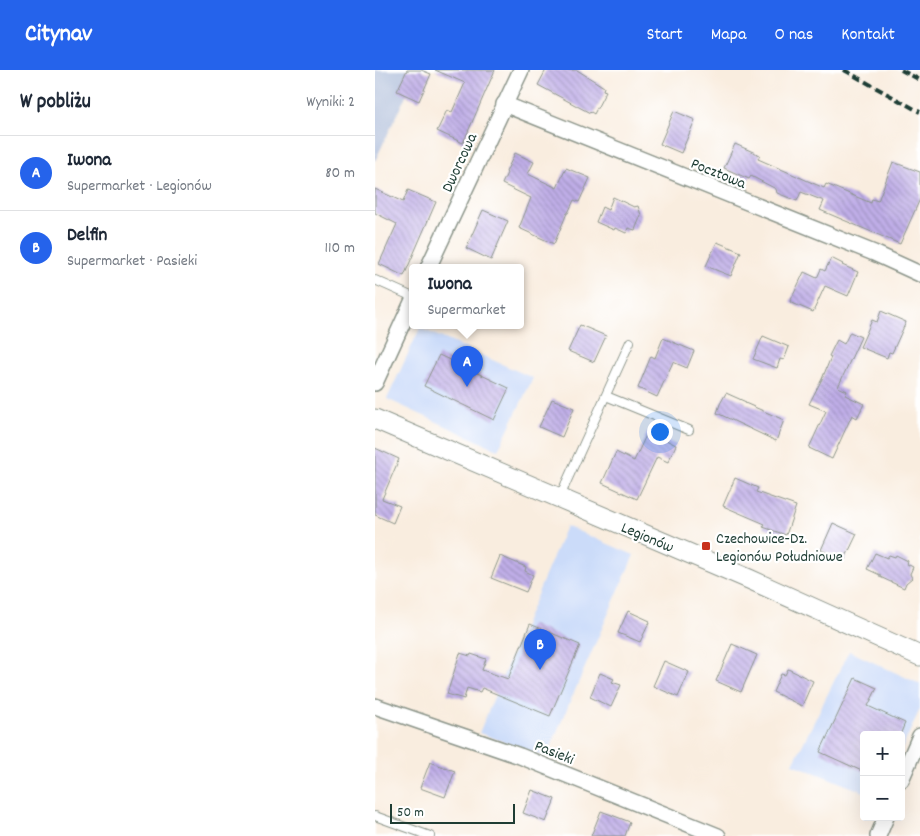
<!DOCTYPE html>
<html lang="pl">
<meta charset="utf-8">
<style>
body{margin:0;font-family:Dekko,sans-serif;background:#f2f2f3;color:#1f2937}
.controls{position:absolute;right:15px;bottom:15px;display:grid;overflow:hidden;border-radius:5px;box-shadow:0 5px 20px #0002}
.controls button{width:45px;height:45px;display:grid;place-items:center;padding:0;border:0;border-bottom:1px solid #e0e1e3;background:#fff;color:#1f2937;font:25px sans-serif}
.scale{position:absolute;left:15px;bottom:12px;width:125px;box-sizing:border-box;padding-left:5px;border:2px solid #1f3d34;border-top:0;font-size:14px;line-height:18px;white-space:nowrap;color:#1f3d34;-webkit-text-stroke:4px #fff;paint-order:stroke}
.you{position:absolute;left:284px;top:361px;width:18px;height:18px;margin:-12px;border:4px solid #fff;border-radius:50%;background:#1a73e8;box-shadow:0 0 0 8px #1a73e833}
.badge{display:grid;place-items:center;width:32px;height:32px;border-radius:50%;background:#2563eb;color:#fff;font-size:16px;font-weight:700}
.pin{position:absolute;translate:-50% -41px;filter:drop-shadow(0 1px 2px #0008)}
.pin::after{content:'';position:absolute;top:26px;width:18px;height:15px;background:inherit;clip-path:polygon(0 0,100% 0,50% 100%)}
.popup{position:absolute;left:34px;top:194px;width:115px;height:65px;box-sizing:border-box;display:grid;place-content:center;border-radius:5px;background:#fff;filter:drop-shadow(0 1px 4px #0005);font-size:16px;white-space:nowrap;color:#747a83}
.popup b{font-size:19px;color:#1f2937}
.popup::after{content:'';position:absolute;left:50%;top:100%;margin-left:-10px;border:10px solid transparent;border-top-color:#fff}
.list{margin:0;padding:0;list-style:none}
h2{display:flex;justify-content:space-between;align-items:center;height:65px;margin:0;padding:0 20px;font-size:21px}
h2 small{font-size:16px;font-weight:400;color:#747a83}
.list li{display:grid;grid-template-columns:32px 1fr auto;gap:15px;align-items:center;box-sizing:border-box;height:75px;padding:0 20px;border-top:1px solid #e0e1e3}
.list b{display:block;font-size:19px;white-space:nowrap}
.list p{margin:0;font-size:16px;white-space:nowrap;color:#747a83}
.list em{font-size:16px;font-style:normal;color:#747a83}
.map{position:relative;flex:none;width:545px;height:766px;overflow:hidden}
header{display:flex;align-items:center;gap:30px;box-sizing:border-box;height:70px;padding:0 25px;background:#2563eb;color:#fff}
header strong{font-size:24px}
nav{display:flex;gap:28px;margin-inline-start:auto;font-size:18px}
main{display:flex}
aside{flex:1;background:#fff}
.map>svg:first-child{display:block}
.built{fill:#cbdbf9}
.industrial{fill:#b7c5de}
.building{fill:url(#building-back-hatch)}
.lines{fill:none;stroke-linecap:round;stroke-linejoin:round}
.service-casing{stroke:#8c958a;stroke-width:10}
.minor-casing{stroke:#8c958a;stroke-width:18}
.tertiary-casing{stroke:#8c958a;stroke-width:21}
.service{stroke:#fff;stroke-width:8}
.minor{stroke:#fff;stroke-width:15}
.tertiary{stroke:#fff;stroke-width:19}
.rail{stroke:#1f3d34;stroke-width:4;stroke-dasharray:8 4;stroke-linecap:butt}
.poi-dot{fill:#c8321e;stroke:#fff;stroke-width:2}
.labels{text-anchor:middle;stroke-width:4.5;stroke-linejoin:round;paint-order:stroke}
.street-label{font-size:16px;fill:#1f3d34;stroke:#fff}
.poi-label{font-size:16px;fill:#1f3d34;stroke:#fff;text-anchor:start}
</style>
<header>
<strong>Citynav</strong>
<nav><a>Start</a><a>Mapa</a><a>O nas</a><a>Kontakt</a></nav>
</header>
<main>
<aside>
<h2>W pobliżu<small>Wyniki: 2</small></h2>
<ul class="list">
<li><span class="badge">A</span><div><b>Iwona</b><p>Supermarket · Legionów</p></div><em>80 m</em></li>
<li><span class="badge">B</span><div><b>Delfin</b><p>Supermarket · Pasieki</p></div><em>110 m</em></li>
</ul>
</aside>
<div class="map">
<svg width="545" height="766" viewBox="0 0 545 766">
<defs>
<pattern id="building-back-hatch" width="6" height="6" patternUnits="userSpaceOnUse" patternTransform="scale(1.25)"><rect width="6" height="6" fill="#c0aee8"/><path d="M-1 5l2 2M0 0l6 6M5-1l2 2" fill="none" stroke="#9b8fbd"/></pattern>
</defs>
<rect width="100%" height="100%" fill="#fff"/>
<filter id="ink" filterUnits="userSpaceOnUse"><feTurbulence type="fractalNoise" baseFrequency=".02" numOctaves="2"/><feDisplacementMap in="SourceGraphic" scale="10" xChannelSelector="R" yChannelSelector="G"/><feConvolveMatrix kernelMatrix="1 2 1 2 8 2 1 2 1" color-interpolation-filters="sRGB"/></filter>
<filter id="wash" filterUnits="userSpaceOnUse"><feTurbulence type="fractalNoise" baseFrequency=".0096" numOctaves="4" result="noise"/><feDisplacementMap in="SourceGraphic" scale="20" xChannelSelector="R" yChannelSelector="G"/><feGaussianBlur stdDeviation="1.12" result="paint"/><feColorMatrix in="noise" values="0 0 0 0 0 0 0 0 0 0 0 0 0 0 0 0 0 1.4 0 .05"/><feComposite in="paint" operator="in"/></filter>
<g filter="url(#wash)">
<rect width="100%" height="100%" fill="#f9eddf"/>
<g class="built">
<polygon points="45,258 158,308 123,380 12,329"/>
<polygon points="191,456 259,485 171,687 104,663"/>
<polygon points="474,581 545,614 545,639 526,681 526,665 489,665 489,722 418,694"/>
</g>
<polygon class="industrial" points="0,0 43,0 0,91"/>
<g id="blocks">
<g class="building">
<polygon points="32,0 46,0 56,4 44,31 22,21"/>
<polygon points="60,0 120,0 88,73 62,61 72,40 77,42 90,13"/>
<polygon points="171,0 202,0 229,17 228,20 231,21 219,44 216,42 215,43 163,15"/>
<polygon points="299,41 320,50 306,83 285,74"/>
<polygon points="360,74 385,85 383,89 449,118 451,114 496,133 497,129 503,131 518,92 545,102 545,129 525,174 445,140 449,131 426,122 422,131 402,123 401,119 376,106 374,109 349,98"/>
<polygon points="140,83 159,92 153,104 182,118 191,98 215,108 204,132 199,130 193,143 192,143 179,174 144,158 156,128 127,114 132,103 131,102"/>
<polygon points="0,119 28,132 33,120 61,132 29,206 4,194 22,154 0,143"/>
<polygon points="238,127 259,137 263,136 266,145 260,160 253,158 251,163 240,158 239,160 221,152 227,137 233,140"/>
<polygon points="108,140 133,151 116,190 91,178"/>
<polygon points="342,172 366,182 356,206 331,196"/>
<polygon points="456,188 468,194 467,195 483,202 473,226 450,216 438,242 415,232 429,202 442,208 446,199 450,201"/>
<polygon points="506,241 531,252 517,283 514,282 512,288 485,277 497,250 502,252"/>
<polygon points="205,255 231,266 219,292 193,281"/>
<polygon points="475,262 486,267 463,317 472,321 470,325 489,334 482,348 477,345 457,389 434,378 451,341 434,334 447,309 456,287 454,286 462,270 469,274"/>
<polygon points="388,266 414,277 409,290 405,289 402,298 378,289"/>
<polygon points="288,268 319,281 312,298 298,292 282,327 263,318 276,286 280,288"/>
<polygon points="64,285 134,318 119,350 49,316"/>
<polygon points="351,323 371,332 370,333 409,350 401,371 342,343 345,334"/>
<polygon points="177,329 199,338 187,367 164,357"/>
<polygon points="273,361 301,375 293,392 282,387 262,429 227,413 241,382 259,391"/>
<polygon points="0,378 24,389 7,429 25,436 18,453 0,445"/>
<polygon points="360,408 383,418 381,422 421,436 411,465 388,457 390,454 348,436"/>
<polygon points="458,453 482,464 469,491 446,480"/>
<polygon points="500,483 512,488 514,485 520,487 521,485 533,491 532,494 538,497 535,504 537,508 531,513 529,518 505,507 505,505 492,499"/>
<polygon points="125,486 151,497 150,501 158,505 151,522 116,508"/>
<polygon points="253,541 275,551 265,572 243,563"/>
<polygon points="155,554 205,575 175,646 107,618 105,622 92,618 89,629 72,624 85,583 95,586 96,584 111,589 107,600 133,609"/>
<polygon points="357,574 382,585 366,622 341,611"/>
<polygon points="289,591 314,602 303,627 278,616"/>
<polygon points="413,599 438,611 427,636 398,622 406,604 410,605"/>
<polygon points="225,603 239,609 237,612 246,615 236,637 215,627"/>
<polygon points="480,608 502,618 493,636 530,653 525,665 489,665 489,702 445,682"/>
<polygon points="55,692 80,701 70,727 45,718"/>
<polygon points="157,720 180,729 171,752 148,743"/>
<polygon points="226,741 255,752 250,766 216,766"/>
</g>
</g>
</g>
<g filter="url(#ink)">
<use href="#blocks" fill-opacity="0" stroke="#8c958a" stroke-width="1"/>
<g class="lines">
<g class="service-casing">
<g id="service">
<polyline points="0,210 38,227"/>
<polyline points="231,326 314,360"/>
<polyline points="185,429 190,415 255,272"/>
<polyline points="0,746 55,766"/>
</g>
</g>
<g class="minor-casing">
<g id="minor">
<polyline points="129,34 499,183 545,204"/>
<polyline points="53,198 146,0"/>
<polyline points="0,313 38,230"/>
<polyline points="0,636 145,686 343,766"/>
<polyline points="526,710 545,666"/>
<polyline points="503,766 511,747"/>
</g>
</g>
<g class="tertiary-casing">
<polyline id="tertiary" points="0,349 374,509 545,586"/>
</g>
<use href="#service" class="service"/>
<use href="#minor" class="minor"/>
<use href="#tertiary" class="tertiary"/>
<g class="rail">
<polyline points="469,0 545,42"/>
<polyline points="526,0 545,10"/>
</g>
</g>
</g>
<rect class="poi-dot" x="326" y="471" width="10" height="10" rx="2.5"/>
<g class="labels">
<g class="street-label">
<text transform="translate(83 92) rotate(-65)" y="6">Dworcowa</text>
<text transform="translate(344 102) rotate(22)" y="6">Pocztowa</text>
<text transform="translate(273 466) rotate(23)" y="6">Legionów</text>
<text transform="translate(180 681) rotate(22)" y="6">Pasieki</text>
</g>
<g class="poi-label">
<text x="341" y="473">Czechowice-Dz.<tspan x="341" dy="18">Legionów Południowe</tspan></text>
</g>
</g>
</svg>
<div class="controls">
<button>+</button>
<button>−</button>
</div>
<div class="scale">50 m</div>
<div class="you"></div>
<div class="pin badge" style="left:92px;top:317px">A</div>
<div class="popup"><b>Iwona</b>Supermarket</div>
<div class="pin badge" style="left:165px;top:600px">B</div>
</div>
</main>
